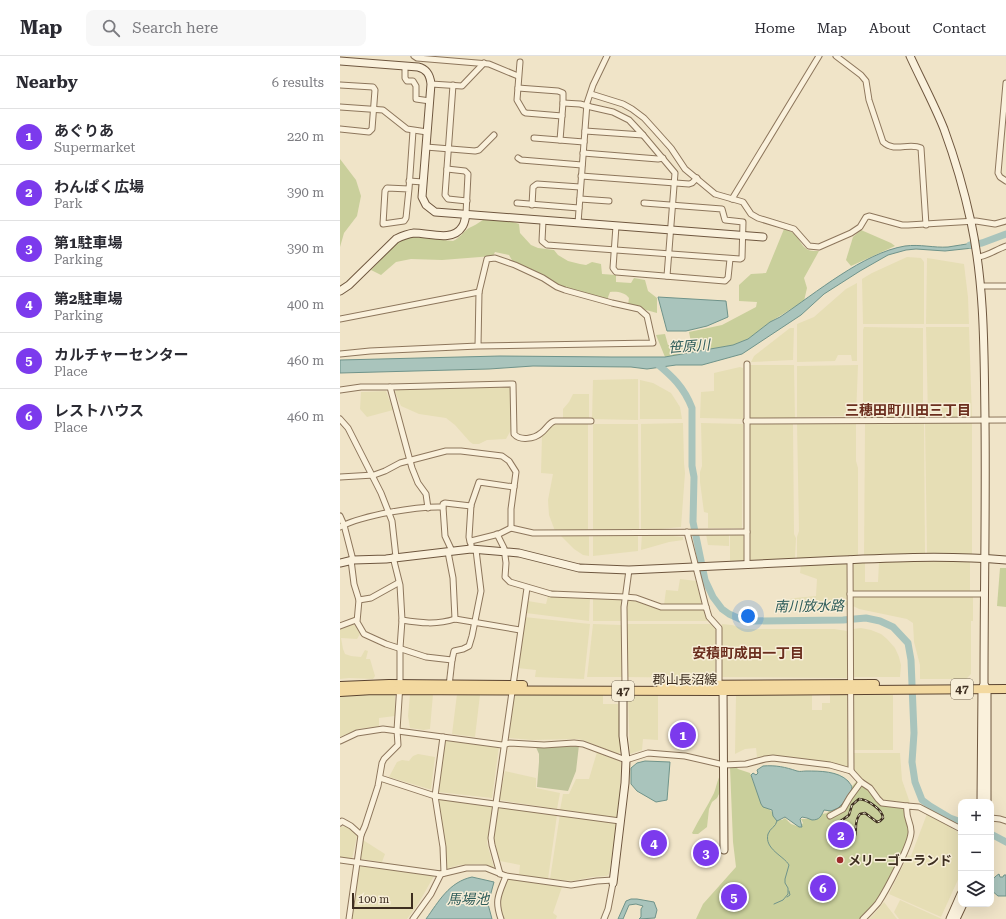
<!DOCTYPE html>
<meta charset="utf-8">
<style>
body{margin:0;font-family:"Roboto Serif","Noto Sans JP",serif;background:#f7f7f7;color:#2b2b33}
.controls{position:absolute;right:12px;bottom:12px;display:grid;overflow:hidden;border-radius:8px;box-shadow:0 4px 16px #0002}
.controls button{width:36px;height:36px;display:grid;place-items:center;padding:0;border:0;border-bottom:1px solid #e1e1e2;background:#fff;color:#2b2b33;font:20px sans-serif}
.scale{position:absolute;left:12px;bottom:10px;width:61px;box-sizing:border-box;padding-left:4px;border:2px solid #3d2e20;border-top:0;font-size:11px;line-height:14px;white-space:nowrap;color:#3d2e20;-webkit-text-stroke:3px #f7eed8;paint-order:stroke}
.you{position:absolute;left:408px;top:560px;width:14px;height:14px;margin:-10px;border:3px solid #fff;border-radius:50%;background:#1a73e8;box-shadow:0 0 0 6px #1a73e833}
.badge{display:grid;place-items:center;width:26px;height:26px;border-radius:50%;background:#7c3aed;color:#fff;font-size:13px;font-weight:700}
.pin{position:absolute;translate:-50% -50%;border:2px solid #fff;box-shadow:0 1px 4px #0006}
.list{margin:0;padding:0;list-style:none}
h2{display:flex;justify-content:space-between;align-items:center;height:52px;margin:0;padding:0 16px;font-size:17px}
h2 small{font-size:13px;font-weight:400;color:#7c7c81}
.list li{display:grid;grid-template-columns:26px 1fr auto;gap:12px;align-items:center;box-sizing:border-box;height:56px;padding:0 16px;border-top:1px solid #e1e1e2}
.list b{display:block;font-size:15px;white-space:nowrap}
.list p{margin:0;font-size:13px;white-space:nowrap;color:#7c7c81}
.list em{font-size:13px;font-style:normal;color:#7c7c81}
.icon{flex:none;width:22px;height:22px;fill:none;stroke:currentColor;stroke-width:2;stroke-linecap:round;stroke-linejoin:round}
.map{position:relative;flex:none;width:666px;height:863px;overflow:hidden}
header{display:flex;align-items:center;gap:24px;box-sizing:border-box;height:56px;padding:0 20px;background:#fff;border-bottom:1px solid #e1e1e2}
header strong{font-size:19px}
nav{display:flex;gap:22px;margin-inline-start:auto;font-size:14px}
.search{width:280px;height:36px;background:#f7f7f7;display:flex;align-items:center;gap:10px;box-sizing:border-box;padding:0 14px;border-radius:8px;color:#7c7c81;font-size:15px}
main{display:flex}
aside{flex:1;background:#fff}
.map>svg:first-child{display:block}
.farmland{fill:#e6deb5}
.green{fill:#c9cf9b}
.cemetery{fill:#bfc49a}
.water{fill:#a9c4bc;stroke:#6f938a}
.lines{fill:none;stroke-linecap:round;stroke-linejoin:round}
.stream{stroke:#6f938a;stroke-width:1}
.river{stroke:#a9c4bc;stroke-width:7}
.street-casing{stroke:#8d765c;stroke-width:7}
.secondary-casing{stroke:#6f573f;stroke-width:9}
.primary-casing{stroke:#5b4430;stroke-width:10}
.street{stroke:#faf1dc;stroke-width:5}
.secondary{stroke:#faf1dc;stroke-width:7}
.primary{stroke:#f3d9a0;stroke-width:8}
.rail-casing{stroke:#3d2e20;stroke-width:2.5}
.rail{stroke:#f7eed8;stroke-width:1;stroke-dasharray:3;stroke-linecap:butt}
.poi-dot{fill:#9e2a2b;stroke:#f7eed8;stroke-width:1.5}
.labels{text-anchor:middle;stroke-width:3;stroke-linejoin:round;paint-order:stroke}
.shield{fill:#f7eed8;stroke:#756857;stroke-width:1}
.shield-label{font-size:12px;font-weight:bold;fill:#3d2e20}
.street-label{font-size:13px;fill:#3d2e20;stroke:#f7eed8}
.poi-label{font-size:13px;font-weight:bold;fill:#3d2e20;stroke:#f7eed8;text-anchor:start}
.water-label{font-size:14px;font-style:italic;fill:#2f5d5a;stroke:#f7eed8}
.neighbourhood-label{font-size:14px;font-weight:bold;fill:#6b2e1e;stroke:#f7eed8}
</style>
<header>
<strong>Map</strong>
<div class="search"><svg class="icon" aria-label="search" viewBox="0 0 24 24"><circle cx="10" cy="10" r="6"/><path d="M15 15l6 6"/></svg>Search here</div>
<nav><a>Home</a><a>Map</a><a>About</a><a>Contact</a></nav>
</header>
<main>
<aside>
<h2>Nearby<small>6 results</small></h2>
<ul class="list">
<li><span class="badge">1</span><div><b>あぐりあ</b><p>Supermarket</p></div><em>220 m</em></li>
<li><span class="badge">2</span><div><b>わんぱく広場</b><p>Park</p></div><em>390 m</em></li>
<li><span class="badge">3</span><div><b>第1駐車場</b><p>Parking</p></div><em>390 m</em></li>
<li><span class="badge">4</span><div><b>第2駐車場</b><p>Parking</p></div><em>400 m</em></li>
<li><span class="badge">5</span><div><b>カルチャーセンター</b><p>Place</p></div><em>460 m</em></li>
<li><span class="badge">6</span><div><b>レストハウス</b><p>Place</p></div><em>460 m</em></li>
</ul>
</aside>
<div class="map">
<svg width="666" height="863" viewBox="0 0 666 863">
<rect width="100%" height="100%" fill="#f0e4c8"/>
<g class="farmland">
<polygon points="567,201 581,202 584,206 584,268 523,268 522,223 532,217"/>
<polygon points="587,202 624,208 628,241 629,268 586,268"/>
<polygon points="517,227 517,305 512,305 511,299 498,299 495,305 457,306 457,268 474,261 506,233"/>
<polygon points="524,271 583,272 583,360 523,362 523,274"/>
<polygon points="586,271 629,271 632,361 588,362"/>
<polygon points="450,272 454,272 453,304 411,306 414,300"/>
<polygon points="409,309 454,309 455,363 408,362"/>
<polygon points="518,309 516,360 457,361 457,310"/>
<polygon points="400,311 403,312 403,363 360,362 361,336 374,335 374,317"/>
<polygon points="298,323 298,364 252,363 253,324"/>
<polygon points="300,324 313,327 331,337 340,351 342,363 300,363"/>
<polygon points="170,331 171,374 166,383 147,384 139,388 133,388 130,386 115,369 106,362 79,358 61,350 55,336 57,333"/>
<polygon points="46,335 53,354 27,361 20,353 21,336"/>
<polygon points="233,338 249,338 249,363 223,363 223,353 229,346"/>
<polygon points="585,366 632,366 632,498 587,498"/>
<polygon points="343,367 344,407 345,417 341,471 301,475 301,368"/>
<polygon points="361,367 403,368 402,472 368,472 368,457 364,456 360,426 360,416 362,410"/>
<polygon points="408,367 453,367 454,478 456,482 455,502 410,504"/>
<polygon points="457,367 516,367 516,405 518,412 518,499 457,503 457,481 459,475"/>
<polygon points="584,367 585,498 524,500 525,368"/>
<polygon points="213,368 248,368 248,475 215,475 209,459 208,444 213,418 201,417 202,380"/>
<polygon points="253,368 298,368 299,474 253,474"/>
<polygon points="302,477 343,481 343,484 329,486 301,494"/>
<polygon points="249,478 249,500 243,499 234,493 220,479"/>
<polygon points="253,478 298,478 298,495 253,500"/>
<polygon points="366,478 389,478 389,490 368,489"/>
<polygon points="390,478 403,478 404,505 390,505"/>
<polygon points="630,505 630,536 512,536 512,507 525,507 525,526 538,526 539,506"/>
<polygon points="508,507 507,550 497,553 439,553 439,545 455,542 476,540 477,523 460,517 461,508"/>
<polygon points="340,523 356,525 362,549 324,549 326,534 338,535"/>
<polygon points="208,540 250,541 249,565 186,557 188,545 206,548"/>
<polygon points="253,541 281,543 281,565 253,565"/>
<polygon points="514,541 633,541 633,565 631,565 631,618 626,623 580,623 580,609 574,586 573,567 567,563 519,553 513,550"/>
<polygon points="290,543 297,544 316,551 364,552 368,565 287,565 287,545"/>
<polygon points="184,561 250,568 244,623 195,621 196,614 177,612"/>
<polygon points="14,568 20,578 17,583 1,582 3,593 5,598 11,600 21,601 25,594 28,595 26,603 30,603 35,620 33,623 9,622 0,623 0,573"/>
<polygon points="253,568 281,569 282,621 247,621"/>
<polygon points="286,568 371,568 376,572 375,622 286,621"/>
<polygon points="382,568 392,569 405,573 494,573 507,575 508,622 381,621"/>
<polygon points="521,572 531,574 541,578 547,583 555,592 559,601 561,609 560,621 512,621 513,573"/>
<polygon points="21,638 55,639 55,660 39,662 39,670 18,673 0,681 0,640"/>
<polygon points="70,638 93,638 90,673 84,674 70,672 68,660"/>
<polygon points="117,638 140,639 135,681 112,678"/>
<polygon points="472,638 472,654 482,654 482,647 490,647 490,639 507,638 508,710 506,712 492,707 453,701 431,700 417,701 416,692 405,693 395,698 396,639"/>
<polygon points="174,639 263,639 263,648 278,648 281,695 278,698 243,684 236,683 192,684 169,682"/>
<polygon points="318,639 318,684 303,683 302,694 290,698 288,640"/>
<rect x="514" y="639" width="39" height="55"/>
<polygon points="105,685 159,691 152,742 98,736"/>
<polygon points="257,696 281,706 279,748 277,761 275,763 220,754 223,738 229,738 236,723 249,723"/>
<polygon points="514,697 560,697 562,724 570,747 542,745 534,732 524,725 514,714"/>
<polygon points="78,698 95,701 91,733 89,733 49,721 57,706 62,704 69,705 73,700"/>
<polygon points="165,715 196,722 196,732 220,737 217,753 159,744"/>
<polygon points="98,743 153,749 147,787 154,812 148,809 138,808 119,809 106,813"/>
<polygon points="158,750 217,759 208,823 179,819 180,809 160,805 153,786"/>
<polygon points="220,758 277,767 269,818 267,820 252,821 233,825 210,823"/>
<polygon points="587,758 591,759 621,778 621,817 601,861 549,838 568,799 571,800"/>
<polygon points="5,770 11,772 17,780 12,803 0,801 0,771"/>
<polygon points="23,784 45,798 42,806 20,803"/>
<polygon points="19,810 94,820 78,848 67,863 12,863"/>
<polygon points="168,823 222,831 213,857 217,860 216,863 165,863 161,856 159,845"/>
<polygon points="560,844 602,863 559,863 554,856"/>
<polygon points="544,846 557,863 529,863 534,858"/>
</g>
<g class="green">
<polygon points="0,103 16,124 21,140 17,160 4,177 0,191"/>
<path d="M143,164L170,165L179,168L180,177L191,189L198,192L214,194L218,199L228,205L240,208L246,209L252,206L261,208L262,218L276,219V226L291,227L294,222L305,224L308,235L317,242V257L288,249L289,242C285,236 276,235 270,236L267,244L223,232L173,206L169,199L155,196L153,200L102,204L71,203L56,206L41,219L31,214L60,184L67,182L73,181L113,185C120,182 123,176 129,172C134,170 138,167 143,164Z"/>
<path d="M444,173C447,174 451,175 453,177C464,186 460,196 479,195L464,222L467,232L464,245L430,266L408,283L393,289L325,301L316,279L325,278L328,289L351,286L349,276L382,269L416,251L417,246L399,245V229L411,218L426,217Z"/>
<polygon points="521,174 551,187 555,190 511,210 506,204 513,181"/>
<polygon points="660,512 666,512 666,551 657,550"/>
<path d="M390,711H396L398,713L410,717C415,730 419,746 430,754C435,758 434,761 442,764L445,762L451,768L460,771L463,767L461,763H467L469,761L487,757L517,725L527,731L534,742L564,752L565,762L569,769L568,786L536,847L521,863H356L363,848L396,811L393,786Z"/>
<path d="M380,719L381,720L380,736L377,742L372,746L369,753L367,771L358,778H353L352,777C359,763 367,751 374,737C376,732 377,725 380,719Z"/>
</g>
<polygon class="cemetery" points="195,689 239,689 236,715 228,735 197,731 199,706 199,698"/>
<g class="water">
<path d="M633,187V192L605,195L576,193L566,194L548,199L520,215L484,238L461,259L402,298L362,309H336L307,313L291,311L193,310L149,313L0,317V304L160,300L272,301H325L393,289L408,283L430,266L440,261C476,237 523,197 565,190C580,188 594,192 608,191C616,190 625,188 633,187Z"/>
<polygon points="318,241 386,245 388,261 367,270 346,275 327,275"/>
<polygon points="305,705 330,706 327,744 316,746 297,735 291,728 291,712 297,707"/>
<path d="M423,710C436,709 445,711 457,715C460,716 463,715 466,715C480,715 498,715 508,725C510,728 512,729 512,733L503,747L498,752L491,755L484,754C481,760 480,764 472,764L467,762L462,761L460,763L462,771H459L445,761L437,765L433,760L432,754L423,751L421,748L411,719L413,717L416,719L418,717L417,714Z"/>
<path d="M659,818L660,821H663L664,819H666V840H658L651,834C651,826 652,822 659,818Z"/>
<path d="M132,821L154,826L148,848L152,863H86C99,845 109,826 132,821Z"/>
<polygon points="291,843 297,843 314,846 317,854 315,862 299,863 301,861 301,853 303,850 296,848 289,849 283,863 278,863 286,845"/>
</g>
<g class="lines">
<g class="stream">
<polyline points="447,841 450,839 449,835"/>
<path d="M434,848L443,844L448,838V832L445,827V823L449,809C444,800 424,793 428,778C430,772 436,771 437,765"/>
</g>
<g class="river">
<polyline points="630,189 642,187 666,178"/>
<path d="M315,306C332,320 344,331 352,352V410L354,421L353,466L365,524L373,541L382,553L389,558L400,563L412,565L503,564L526,562L540,565L553,571L568,587L571,604L574,677L572,706L575,726L582,744L590,750L610,762L621,766"/>
<polyline points="651,778 666,786"/>
</g>
<g class="street-casing">
<g id="street">
<polyline points="74,0 77,2 149,8 178,20"/>
<path d="M496,0L521,19L526,25L529,44L543,86C555,97 569,86 581,92L586,169"/>
<polyline points="180,6 177,44 184,56 186,57 222,60"/>
<polyline points="65,10 65,22 67,25 73,25 76,30 76,43 90,45"/>
<polyline points="666,27 658,117 660,121 666,125"/>
<polyline points="91,28 122,30 144,7"/>
<polyline points="0,29 33,31 35,34 32,73 29,76 0,73"/>
<polyline points="113,29 105,139 108,143 127,145"/>
<polyline points="178,32 218,35 223,37 223,47 220,84"/>
<polyline points="251,38 283,48 292,53 304,62 314,73 331,92 345,113 375,138 403,146 411,158 418,162 454,173 469,190 479,191 511,177 520,171 526,161 529,160 562,169 568,169 636,165 655,168 666,165"/>
<polyline points="223,47 240,48 251,51 273,56 289,64 303,79 335,117 327,220"/>
<polyline points="0,51 43,54 67,73 87,76"/>
<polyline points="245,75 303,79"/>
<polyline points="194,82 244,86"/>
<polyline points="86,91 135,95 139,94 154,79"/>
<polyline points="243,97 318,103 323,102"/>
<polyline points="178,102 181,104 242,109"/>
<polyline points="107,113 125,115 128,118 126,158"/>
<polyline points="241,120 349,128 352,127 357,122"/>
<polyline points="69,125 83,126"/>
<polyline points="69,133 66,162 64,165 43,168 45,135 47,132 69,133 73,75"/>
<polyline points="240,143 269,145"/>
<polyline points="392,143 479,0"/>
<polyline points="177,147 239,152"/>
<polyline points="192,149 193,131 197,128 240,131"/>
<polyline points="203,165 202,185 207,189 400,203 402,202 403,166 385,164 382,153 304,147"/>
<polyline points="238,167 247,47 253,29 267,0"/>
<polyline points="276,170 273,212 276,216 385,225 388,222 390,203"/>
<path d="M637,201C646,201 657,193 666,190"/>
<polyline points="641,230 666,230"/>
<polyline points="0,263 139,236"/>
<polyline points="0,298 30,295 138,290 313,287 307,260 299,253 272,247 225,234 217,231 203,222 175,209 155,202 147,203 139,236 138,290"/>
<path d="M50,331L173,328L174,378C180,385 194,383 201,377C206,374 209,366 215,365H251"/>
<polyline points="0,334 21,331 50,331 72,412 78,427 86,438 88,452"/>
<polyline points="0,363 8,372 41,437 52,465 56,501"/>
<polyline points="406,365 666,364"/>
<polyline points="0,421 34,419 45,415 60,407 106,395 121,395 162,400 169,405 176,416 171,453 171,472"/>
<polyline points="103,451 105,480 112,495"/>
<polyline points="0,460 4,469 13,504"/>
<path d="M0,471C23,459 77,450 103,451V448L105,447L131,450"/>
<polyline points="347,476 366,551 369,561 379,572 379,629"/>
<polyline points="157,478 164,492 166,507 165,521 170,526 211,538 285,541 296,542 321,551 366,551"/>
<polyline points="130,486 129,481 131,449 139,426 174,431"/>
<polyline points="131,493 131,485 159,478 171,472 193,477 407,476"/>
<polyline points="108,496 113,522 115,563"/>
<polyline points="510,503 511,715"/>
<polyline points="11,504 14,528 19,544 17,566 24,578 46,588 86,601 112,604 114,595 123,593 129,590 132,580 141,535 136,494"/>
<polyline points="407,508 407,308"/>
<polyline points="510,538 644,538"/>
<polyline points="19,544 31,542 58,527"/>
<path d="M62,564C80,567 97,569 115,563L180,574"/>
<polyline points="0,570 16,564"/>
<polyline points="285,629 284,551 289,514"/>
<polyline points="109,630 112,604"/>
<polyline points="103,681 95,740 103,791 104,817"/>
<polyline points="0,685 17,677 43,673 162,689 170,687 204,689 234,687 243,688 286,704 308,697 345,700 384,709 406,708 425,703 433,702 490,709 511,715 521,726 530,732 538,743 542,747 567,750"/>
<polyline points="40,722 95,740 280,765"/>
<polyline points="490,760 503,753 510,741 521,726"/>
<polyline points="651,762 660,763 666,765"/>
<polyline points="0,767 2,765 11,770 21,779"/>
<polyline points="0,804 101,818 126,812 146,812 166,820 231,829 257,825 273,824"/>
<polyline points="160,818 152,789 151,782 187,532"/>
<polyline points="9,863 21,779 25,770 38,730 42,707 44,703 58,689 57,674 60,628 60,592 62,564 60,529 53,501"/>
<polyline points="73,863 91,838 101,818"/>
<path d="M161,863C154,844 159,838 166,820"/>
<polyline points="264,863 268,853 273,827"/>
<path d="M523,863C528,858 533,853 538,847C546,835 570,790 571,777C572,767 565,763 567,750L579,751L621,773"/>
</g>
</g>
<g class="secondary-casing">
<g id="secondary">
<path d="M570,0C581,24 594,48 604,73C615,103 624,134 631,166C645,231 644,298 645,364C646,452 644,540 644,628L642,633L641,746"/>
<path d="M0,5L78,11C87,13 90,19 91,28L82,141L86,149L95,156L423,181"/>
<path d="M0,235L9,229L56,183C62,180 67,178 74,177C89,177 113,186 122,171C125,167 125,163 126,158"/>
<path d="M0,507L13,504L46,503L131,493L179,497L239,512L289,514C353,511 417,508 481,505C542,502 605,499 666,504"/>
<polyline points="383,630 384,794"/>
<polyline points="645,630 647,633 647,746"/>
<polyline points="273,827 285,727 286,704 283,680 283,629"/>
<polyline points="610,863 621,838"/>
<polyline points="616,863 623,848"/>
</g>
</g>
<g class="primary-casing">
<g id="primary">
<polyline points="321,629 535,628"/>
<polyline points="0,630 49,628 183,629"/>
<polyline points="0,636 33,634 383,635 666,633"/>
</g>
</g>
<use href="#street" class="street"/>
<use href="#secondary" class="secondary"/>
<use href="#primary" class="primary"/>
<g class="rail-casing">
<path id="rail" d="M519,743C527,743 543,754 543,762L540,765L537,766L525,757L520,758C511,768 522,781 507,789C503,791 499,791 495,789C479,774 500,767 509,759L512,749Z"/>
</g>
<use href="#rail" class="rail"/>
</g>
<circle class="poi-dot" cx="500" cy="804" r="4"/>
<g class="labels">
<g class="shield">
<rect x="611" y="623" width="22" height="20" rx="3"/>
<rect x="272" y="625" width="22" height="20" rx="3"/>
</g>
<g class="shield-label">
<text x="622" y="637">47</text>
<text x="283" y="639">47</text>
</g>
<g class="street-label">
<text x="345" y="628">郡山長沼線</text>
</g>
<g class="poi-label">
<text x="508" y="809">メリーゴーランド</text>
</g>
<g class="water-label">
<text transform="translate(349 290) rotate(-4)" y="5">笹原川</text>
<text transform="translate(469 550) rotate(-1)" y="5">南川放水路</text>
<text x="128" y="848">馬場池</text>
</g>
<g class="neighbourhood-label">
<text x="568" y="359">三穂田町川田三丁目</text>
<text x="408" y="602">安積町成田一丁目</text>
</g>
</g>
</svg>
<div class="controls">
<button>+</button>
<button>−</button>
<button><svg class="icon" aria-label="layers" viewBox="0 0 24 24"><path d="M12 4l9 5-9 5-9-5zM3 14l9 5 9-5"/></svg></button>
</div>
<div class="scale">100 m</div>
<div class="you"></div>
<div class="pin badge" style="left:343px;top:679px">1</div>
<div class="pin badge" style="left:501px;top:779px">2</div>
<div class="pin badge" style="left:366px;top:797px">3</div>
<div class="pin badge" style="left:314px;top:787px">4</div>
<div class="pin badge" style="left:394px;top:841px">5</div>
<div class="pin badge" style="left:483px;top:832px">6</div>
</div>
</main>
